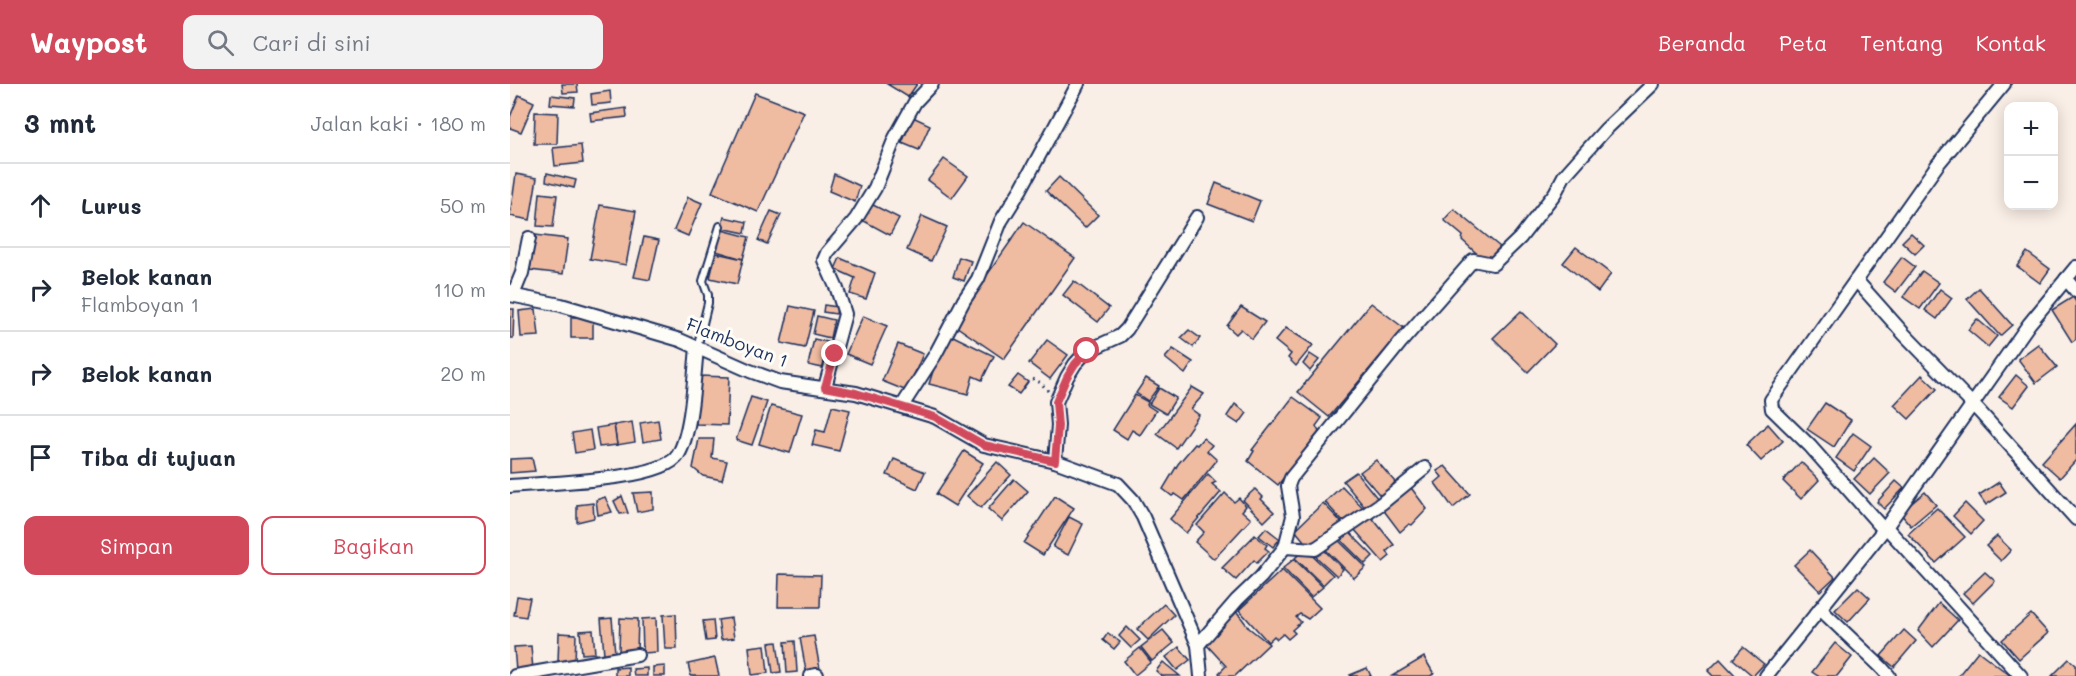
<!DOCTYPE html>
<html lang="id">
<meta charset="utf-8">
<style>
body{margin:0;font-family:Mali,sans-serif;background:#f2f2f3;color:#1f2937}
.controls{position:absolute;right:18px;top:18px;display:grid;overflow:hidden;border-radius:12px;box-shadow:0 3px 15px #0003}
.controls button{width:54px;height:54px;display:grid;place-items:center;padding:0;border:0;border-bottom:2px solid #e0e1e3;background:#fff;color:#1f2937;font:30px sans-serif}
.stop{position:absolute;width:18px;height:18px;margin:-14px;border:4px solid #d1495b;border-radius:50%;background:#fff}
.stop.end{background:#d1495b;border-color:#fff;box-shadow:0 2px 6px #0008}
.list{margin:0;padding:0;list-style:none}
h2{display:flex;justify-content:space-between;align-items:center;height:78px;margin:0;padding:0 24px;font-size:26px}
h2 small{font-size:20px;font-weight:400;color:#747a83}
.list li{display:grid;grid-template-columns:39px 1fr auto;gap:18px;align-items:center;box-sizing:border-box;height:84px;padding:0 24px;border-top:2px solid #e0e1e3}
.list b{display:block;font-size:22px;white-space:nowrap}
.list p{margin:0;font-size:20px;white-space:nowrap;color:#747a83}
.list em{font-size:20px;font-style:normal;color:#747a83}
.actions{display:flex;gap:12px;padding:18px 24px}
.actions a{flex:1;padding:14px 0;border:2px solid #d1495b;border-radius:12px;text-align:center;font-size:21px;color:#d1495b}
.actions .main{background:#d1495b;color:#fff}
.icon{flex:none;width:33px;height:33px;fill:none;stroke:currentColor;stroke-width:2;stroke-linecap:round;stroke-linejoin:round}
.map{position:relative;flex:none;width:1566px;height:592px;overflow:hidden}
header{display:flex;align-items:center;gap:36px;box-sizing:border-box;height:84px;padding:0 30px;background:#d1495b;color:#fff}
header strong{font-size:28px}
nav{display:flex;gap:33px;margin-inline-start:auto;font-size:21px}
.search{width:420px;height:54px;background:#f2f2f3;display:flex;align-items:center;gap:15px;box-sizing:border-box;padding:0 21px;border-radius:12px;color:#747a83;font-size:22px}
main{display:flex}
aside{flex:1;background:#fff}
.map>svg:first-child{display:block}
.building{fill:#efbba1;stroke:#1b2f5e;stroke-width:1.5}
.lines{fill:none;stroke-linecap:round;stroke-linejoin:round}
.lane-casing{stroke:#1b2f5e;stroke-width:10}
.street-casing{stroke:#1b2f5e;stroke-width:16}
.path{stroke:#1b2f5e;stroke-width:3;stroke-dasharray:1.5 4.5;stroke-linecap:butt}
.lane{stroke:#fdfcf7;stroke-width:6}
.street{stroke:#fdfcf7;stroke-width:12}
.route{stroke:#d1495b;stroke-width:8}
.labels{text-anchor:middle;stroke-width:6;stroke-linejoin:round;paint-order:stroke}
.street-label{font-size:18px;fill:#1b2f5e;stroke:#fdfcf7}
</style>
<header>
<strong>Waypost</strong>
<div class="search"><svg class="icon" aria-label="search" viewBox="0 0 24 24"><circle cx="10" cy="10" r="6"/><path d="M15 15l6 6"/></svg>Cari di sini</div>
<nav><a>Beranda</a><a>Peta</a><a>Tentang</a><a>Kontak</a></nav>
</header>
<main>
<aside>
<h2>3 mnt<small>Jalan kaki · 180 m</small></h2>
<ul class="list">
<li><svg class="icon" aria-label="ahead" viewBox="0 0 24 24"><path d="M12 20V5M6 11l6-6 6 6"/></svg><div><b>Lurus</b></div><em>50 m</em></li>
<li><svg class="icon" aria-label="right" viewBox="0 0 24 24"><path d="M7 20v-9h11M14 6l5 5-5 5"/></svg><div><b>Belok kanan</b><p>Flamboyan 1</p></div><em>110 m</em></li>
<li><svg class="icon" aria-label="right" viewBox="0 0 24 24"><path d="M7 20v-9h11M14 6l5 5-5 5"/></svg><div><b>Belok kanan</b></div><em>20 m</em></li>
<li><svg class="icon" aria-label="arrive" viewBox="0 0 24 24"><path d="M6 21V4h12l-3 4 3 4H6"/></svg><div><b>Tiba di tujuan</b></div></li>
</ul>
<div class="actions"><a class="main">Simpan</a><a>Bagikan</a></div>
</aside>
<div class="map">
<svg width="1566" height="592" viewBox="0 0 1566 592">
<rect width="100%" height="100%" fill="#faefe6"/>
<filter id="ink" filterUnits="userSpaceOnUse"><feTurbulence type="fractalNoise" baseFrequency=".0167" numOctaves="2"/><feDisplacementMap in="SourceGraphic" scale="12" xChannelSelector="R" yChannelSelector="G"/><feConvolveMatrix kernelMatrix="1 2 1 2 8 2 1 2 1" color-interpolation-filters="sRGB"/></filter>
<g filter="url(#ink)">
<g class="building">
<polygon points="52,0 67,0 68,8 53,9"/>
<polygon points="377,0 407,0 398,13"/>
<polygon points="100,7 101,19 82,21 81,10"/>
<polygon points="245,9 294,28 248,128 202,108"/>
<polygon points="9,11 24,18 11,48 0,44 0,33"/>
<polygon points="41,11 65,14 64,22 40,20"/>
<polygon points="116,24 117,33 81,37 80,29"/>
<polygon points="25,28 48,29 47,60 24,60"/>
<polygon points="403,33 420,41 409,66 392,59"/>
<polygon points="71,61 73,79 45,82 43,64"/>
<polygon points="434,75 458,92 442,114 418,96"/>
<polygon points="37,89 66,96 64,104 36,97"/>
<polygon points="6,90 27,94 20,136 0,132"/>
<polygon points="324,90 350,102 345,118 319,107"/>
<polygon points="549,93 588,131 575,144 536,107"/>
<polygon points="706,99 750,117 742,137 698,120"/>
<polygon points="30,109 47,111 43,143 27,142"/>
<polygon points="178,113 192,119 178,152 164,146"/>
<polygon points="361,120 389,134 380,151 352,136"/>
<polygon points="90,121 126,127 116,181 80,175"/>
<polygon points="944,125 990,163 976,178 952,156 953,152 934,136"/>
<polygon points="261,127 271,131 257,160 248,156"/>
<polygon points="412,132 437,143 421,177 397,166"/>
<polygon points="214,133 237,138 235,149 211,144"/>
<polygon points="514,138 565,174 494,275 443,240"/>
<polygon points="212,146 239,153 233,175 206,167"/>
<polygon points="1401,149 1414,161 1405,170 1392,158"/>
<polygon points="25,151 58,155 53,190 20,186"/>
<polygon points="134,153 149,156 140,196 124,193"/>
<polygon points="1066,163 1101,190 1088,208 1053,179"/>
<polygon points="1517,168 1540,185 1530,199 1507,182"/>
<polygon points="206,169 233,175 227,200 200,194"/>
<polygon points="449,173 461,177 454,197 443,193"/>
<polygon points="1392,173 1405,183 1386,208 1373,198"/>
<polygon points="330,174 365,189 356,215 340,210 345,194 325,185"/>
<polygon points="1412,187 1429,199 1410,225 1393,213"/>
<polygon points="564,197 599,224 588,238 553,211"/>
<polygon points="1469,204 1502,241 1490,252 1457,215"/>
<polygon points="1430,205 1442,214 1427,235 1415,226"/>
<polygon points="1563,213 1566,218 1566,255 1562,258 1542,226"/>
<polygon points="861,219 894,244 819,333 788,308"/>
<polygon points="314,221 327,223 326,230 313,228"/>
<polygon points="280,222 304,227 295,264 271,259"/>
<polygon points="731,223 755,238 742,255 731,245 726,250 717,242"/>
<polygon points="0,225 4,225 3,254 0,254"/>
<polygon points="26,225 29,252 11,253 9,227"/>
<polygon points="1011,227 1045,260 1018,288 983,254"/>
<polygon points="307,232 324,236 320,254 303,250"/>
<polygon points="353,232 377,242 360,280 336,270"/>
<rect x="61" y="233" width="22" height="21"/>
<polygon points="1467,235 1487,252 1478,263 1458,246"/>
<polygon points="776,244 803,261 786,282 778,274 781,270 765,257"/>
<polygon points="679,246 690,254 683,263 671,254"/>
<polygon points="439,250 484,272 472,296 463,292 458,310 419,300 427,274"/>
<polygon points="304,255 318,258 313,284 298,281"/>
<polygon points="537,256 558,271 540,295 519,279"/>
<polygon points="388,260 413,270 397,307 372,297"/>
<polygon points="1528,260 1547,283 1526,299 1508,275"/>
<polygon points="663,265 683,278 675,290 655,274"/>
<polygon points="800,270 809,276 800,287 793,280"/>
<polygon points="508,291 518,298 509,310 498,303"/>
<polygon points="1412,291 1427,305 1399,335 1384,321"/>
<polygon points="1506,291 1519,302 1503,323 1489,313"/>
<polygon points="188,292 219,293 217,341 186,340"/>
<polygon points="636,294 649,302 638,317 626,309"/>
<polygon points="682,303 694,310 681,325 689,331 666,364 647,350"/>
<polygon points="649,304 666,314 656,330 639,320"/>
<polygon points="625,311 638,318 637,321 646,327 630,351 622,346 617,355 603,346"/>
<polygon points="241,313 257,318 242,361 226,356"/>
<polygon points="783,313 812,334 806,342 809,348 768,401 738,377 744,367 742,366"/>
<polygon points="1315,319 1341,336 1324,363 1297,345"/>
<polygon points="725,320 737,329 729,340 717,332"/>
<polygon points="261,322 292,330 280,369 249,360"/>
<polygon points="322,322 340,326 329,367 302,361 306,346 315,348"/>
<polygon points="148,336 151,355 133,358 130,339"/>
<polygon points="122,338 125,358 107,361 104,341"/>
<polygon points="1258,340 1273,357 1251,377 1236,361"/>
<polygon points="1566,340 1566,376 1550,394 1532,378"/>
<polygon points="104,341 107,361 89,363 86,344"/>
<polygon points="80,346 83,366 65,369 62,349"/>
<polygon points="1343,349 1361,362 1344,387 1326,374"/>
<polygon points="693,354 702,361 697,367 707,376 674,416 665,410 662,412 653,405 668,380 685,360 687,361"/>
<polygon points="189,355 204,355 202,374 217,377 212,396 193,392 183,384"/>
<polygon points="454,367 473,379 445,422 426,410"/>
<polygon points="22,374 25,387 0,389 0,375"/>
<polygon points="1364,374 1380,389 1360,410 1344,395"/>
<polygon points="384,375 415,388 407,405 377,391"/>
<polygon points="866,376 885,398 881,403 885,406 873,415 850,388"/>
<polygon points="487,378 501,391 471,424 457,412"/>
<polygon points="1291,378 1309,396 1291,415 1273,397"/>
<polygon points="935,382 960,410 943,424 925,399 932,393 927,387"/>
<polygon points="846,388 868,415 857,426 833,397"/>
<polygon points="698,390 706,398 702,400 711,408 676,449 660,435"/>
<polygon points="504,395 518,407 492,437 478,425"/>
<polygon points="1386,397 1394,404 1374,425 1367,418"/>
<polygon points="1489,398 1496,408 1476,421 1469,411"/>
<polygon points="899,401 917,425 902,441 899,440 890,448 872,424"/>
<polygon points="832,402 854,425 836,441 815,418"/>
<polygon points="745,405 753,413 751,415 764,428 754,438 733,416"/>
<polygon points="143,408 143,425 127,428 123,409"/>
<polygon points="1415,408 1426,421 1401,442 1390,429"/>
<polygon points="715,409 724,418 729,414 736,422 732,427 741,435 704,475 685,458 694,448 687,441"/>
<polygon points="112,412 118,429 110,430 104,417"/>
<polygon points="545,412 564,424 533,471 514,459"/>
<polygon points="95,413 102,428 88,431 86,416"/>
<polygon points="83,419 84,434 67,438 67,421"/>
<polygon points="813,419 832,439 819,451 817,448 799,463 785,446"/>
<polygon points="1455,419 1473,437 1461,450 1443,432"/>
<polygon points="1427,424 1455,453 1426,479 1398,450"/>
<polygon points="860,431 884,461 877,467 880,472 873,478 844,445"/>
<polygon points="559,433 573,440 558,471 543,463"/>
<polygon points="756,444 770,455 763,463 749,452"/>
<polygon points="840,449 863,472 855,480 831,456"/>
<polygon points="745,451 757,461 755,464 759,467 747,479 744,476 726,496 712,484"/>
<polygon points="1487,452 1501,466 1491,477 1476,462"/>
<polygon points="826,454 856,483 844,494 814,464"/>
<polygon points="812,464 833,485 827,492 804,471"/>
<polygon points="795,465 823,491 813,501 785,474"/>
<polygon points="1300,466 1325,493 1310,507 1284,481"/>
<polygon points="784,475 813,503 801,513 773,484"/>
<polygon points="772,486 810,524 798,535 790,530 786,533 791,538 782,546 785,549 778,555 773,550 767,555 764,552 758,558 729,526"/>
<polygon points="1475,488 1485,497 1463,519 1453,509"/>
<polygon points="269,490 311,491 310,523 268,523"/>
<polygon points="1348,503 1360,514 1338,538 1325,526"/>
<polygon points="7,512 20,514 16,533 4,531"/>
<polygon points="1429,519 1448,536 1423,563 1408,547"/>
<polygon points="654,520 664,531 638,556 627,545"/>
<polygon points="727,528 739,544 759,560 725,592 712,592 709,589 716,582 695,559"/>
<polygon points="166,530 167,565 155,565 153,531"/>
<polygon points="1521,530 1538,549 1509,575 1492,556"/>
<polygon points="102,534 105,569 94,570 91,535"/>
<polygon points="110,534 128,535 127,568 109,567"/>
<polygon points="146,534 147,568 133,569 132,535"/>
<polygon points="221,534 224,554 211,556 208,536"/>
<polygon points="203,536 205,556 196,557 193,537"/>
<polygon points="617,543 630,556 621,564 609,552"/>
<polygon points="83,546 85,569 72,570 70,547"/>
<polygon points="653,546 664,559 642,577 631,563"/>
<polygon points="1394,546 1406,557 1384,583 1371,572"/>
<polygon points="49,549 66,550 65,578 48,578"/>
<polygon points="598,549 610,558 604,565 593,556"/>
<polygon points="304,552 310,585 296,587 290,554"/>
<polygon points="285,557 287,588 277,589 275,558"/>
<polygon points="267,558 271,588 263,589 259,559"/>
<polygon points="1325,559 1342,573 1327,592 1308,592 1302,588"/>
<polygon points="255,561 258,589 242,591 239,563"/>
<polygon points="21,562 23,586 6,587 4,563"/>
<polygon points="669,563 680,576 667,586 656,573"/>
<polygon points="1233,563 1254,580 1243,592 1223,575"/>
<polygon points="630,564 641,578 625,591 614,577"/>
<polygon points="1468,567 1501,592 1448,592"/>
<polygon points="914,573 924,590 920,592 882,592"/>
<polygon points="205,574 209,592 181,592 178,580"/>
<polygon points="1210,575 1226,592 1203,592 1198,587"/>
<polygon points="1559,575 1566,581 1566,592 1542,592"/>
<polygon points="653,578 670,592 652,592 646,587"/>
<polygon points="155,582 155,592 143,592 143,583"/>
<polygon points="118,583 118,592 105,592 105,584"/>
<polygon points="137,584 137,592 124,592 123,585"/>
<polygon points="857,584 861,592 841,592 840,591"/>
</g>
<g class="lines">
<g class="lane-casing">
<polyline id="lane" points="187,264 198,219 198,211 193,197 210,142"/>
</g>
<g class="street-casing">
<g id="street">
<polyline points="1556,195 1566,207"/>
<polyline points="1346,196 1394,250 1469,327 1566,435"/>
<polyline points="0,211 51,221 170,256 240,287 270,298 346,309 425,333 474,361 545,377 608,400 623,416 633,433 688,561 691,592"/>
<polyline points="3,211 12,189 19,154"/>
<polyline points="315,303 335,230 327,205 314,176 317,169 346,135 365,104 385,54 405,18 422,0"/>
<polyline points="392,322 425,271 454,216 468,195 491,137 511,105 568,0"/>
<polyline points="545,377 548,341 546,318 557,293 565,280 577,267 610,252 617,245 687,133"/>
<path d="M0,402C31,399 153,397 168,371C182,348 184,292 187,264"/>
<polyline points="1376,443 1511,592"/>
<polyline points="1374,446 1300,362 1262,325 1261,316 1428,80 1494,0"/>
<polyline points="775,463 805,465 872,419 915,384"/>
<polyline points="1310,525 1371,583 1379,592"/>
<polyline points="688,561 727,516 751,493 775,463 783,432 778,402 781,394 891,258 963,176 983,180 1010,154 1045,109 1054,92 1095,46 1143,0"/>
<polyline points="5,592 127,571"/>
<polyline points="301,592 307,591"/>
<polyline points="1256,592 1376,443 1519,240 1566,183"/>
</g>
</g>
<polyline class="path" points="523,295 531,299 538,307"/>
<use href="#lane" class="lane"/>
<use href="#street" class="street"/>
</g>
</g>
<g class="lines" filter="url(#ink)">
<polyline class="route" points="325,270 315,303 346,309 425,333 474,361 545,377 548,342 546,318 557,293 565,280 577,267"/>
</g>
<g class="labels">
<g class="street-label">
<text transform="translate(227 259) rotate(21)" y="6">Flamboyan 1</text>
</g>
</g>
</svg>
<div class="controls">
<button>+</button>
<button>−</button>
</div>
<div class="stop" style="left:577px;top:267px"></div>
<div class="stop end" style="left:325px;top:270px"></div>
</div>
</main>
